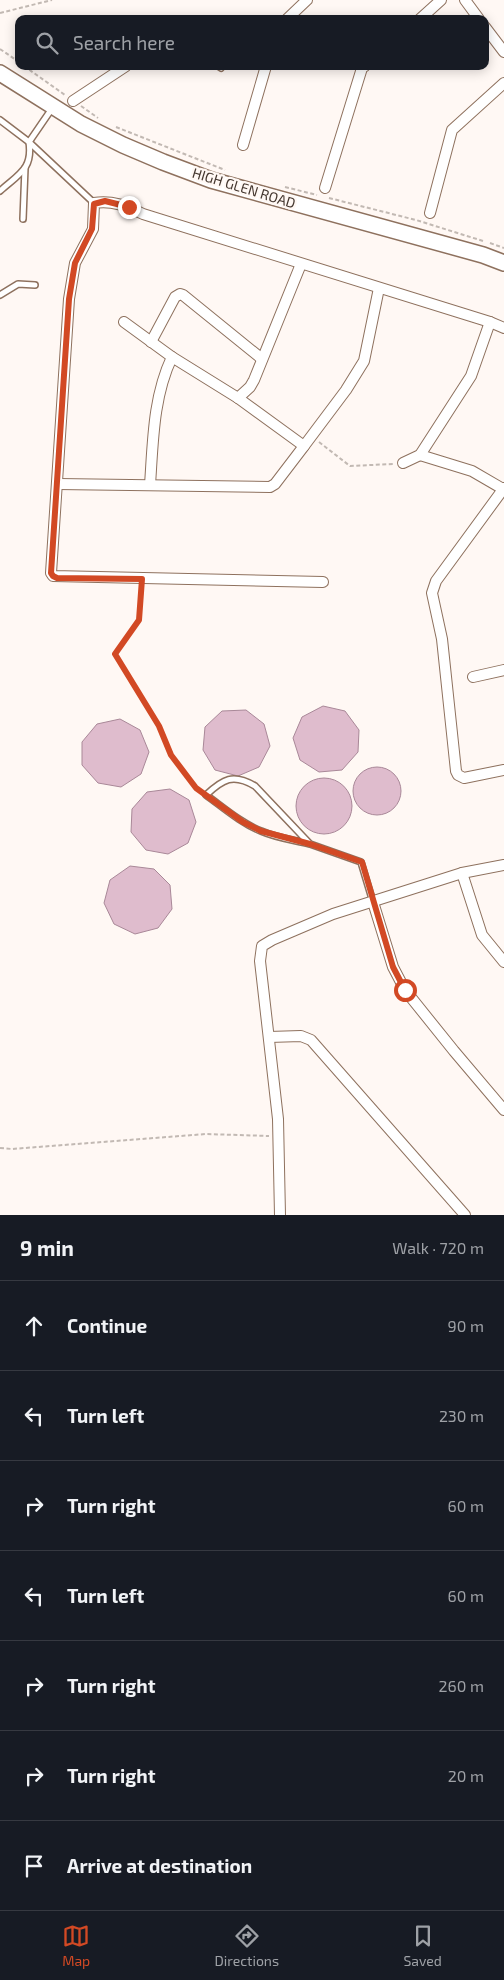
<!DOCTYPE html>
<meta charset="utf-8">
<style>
body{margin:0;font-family:"Exo 2",sans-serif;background:#242831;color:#f1f3f6}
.stop{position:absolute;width:15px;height:15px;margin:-11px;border:4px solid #d24924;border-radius:50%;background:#fff}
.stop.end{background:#d24924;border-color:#fff;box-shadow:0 1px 5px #0008}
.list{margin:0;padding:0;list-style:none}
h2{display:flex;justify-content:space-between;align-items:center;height:65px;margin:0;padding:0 20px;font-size:21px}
h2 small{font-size:16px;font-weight:400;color:#9ea1a6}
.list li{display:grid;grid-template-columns:32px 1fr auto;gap:15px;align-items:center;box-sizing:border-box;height:90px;padding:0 20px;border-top:1px solid #363941}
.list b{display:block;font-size:19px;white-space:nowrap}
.list em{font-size:16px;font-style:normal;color:#9ea1a6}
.icon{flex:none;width:28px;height:28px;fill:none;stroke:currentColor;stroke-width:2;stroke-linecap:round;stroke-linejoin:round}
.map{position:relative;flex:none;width:504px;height:1215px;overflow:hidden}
.search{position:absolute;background:#171b24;box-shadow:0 2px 12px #0003;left:15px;right:15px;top:15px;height:55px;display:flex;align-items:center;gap:12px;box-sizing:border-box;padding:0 18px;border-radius:10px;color:#9ea1a6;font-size:19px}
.sheet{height:695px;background:#171b24}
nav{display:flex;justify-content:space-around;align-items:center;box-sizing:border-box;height:70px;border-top:1px solid #363941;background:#171b24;font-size:14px;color:#9ea1a6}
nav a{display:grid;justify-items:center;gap:2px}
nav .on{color:#d24924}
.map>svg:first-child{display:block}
.building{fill:#dfbccd;stroke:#a98898}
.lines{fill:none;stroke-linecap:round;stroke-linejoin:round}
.service-casing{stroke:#8e715e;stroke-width:8}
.minor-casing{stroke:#8e715e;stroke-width:12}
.primary-casing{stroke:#8e715e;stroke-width:18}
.path{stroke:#c2b9b3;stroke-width:2;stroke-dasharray:4 2.5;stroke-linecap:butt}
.service{stroke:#fff;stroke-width:5}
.minor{stroke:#fff;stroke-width:10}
.primary{stroke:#fff;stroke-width:15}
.route{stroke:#d24924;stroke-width:6}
.labels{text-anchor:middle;stroke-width:4.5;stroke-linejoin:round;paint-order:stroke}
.street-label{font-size:14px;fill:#44372f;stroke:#fff8f4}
</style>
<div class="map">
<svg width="504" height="1215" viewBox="0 0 504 1215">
<rect width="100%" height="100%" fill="#fff8f4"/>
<g class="building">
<polygon points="323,706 345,711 359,730 358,752 342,770 319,772 300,760 293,738 302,717"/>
<polygon points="246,710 264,724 270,746 259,767 238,776 215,770 203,750 205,727 222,711"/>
<polygon points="120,719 140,730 149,752 141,774 121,787 98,783 82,765 82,742 97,724"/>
<circle cx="377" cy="791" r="24"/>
<circle cx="324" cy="806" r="28"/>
<polygon points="170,789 189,800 196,822 188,843 168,854 146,850 131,832 132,809 147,792"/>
<polygon points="130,866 154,869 170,885 172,909 158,928 135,934 114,924 104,903 110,880"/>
</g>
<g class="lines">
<g class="service-casing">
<g id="service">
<polyline points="218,66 221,68"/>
<polyline points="0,120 29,142 94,203"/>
<path d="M0,191C19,174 33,169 29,142L53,107"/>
<polyline points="23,219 25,168"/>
<polyline points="0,295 18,284 35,285"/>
<path d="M310,844C294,840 277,838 261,831C241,823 224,808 206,795C223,779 233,773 255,786L310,844L361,862L373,902"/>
</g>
</g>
<g class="minor-casing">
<g id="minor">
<polyline points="465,0 479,19"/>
<polyline points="287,19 307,0"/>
<polyline points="420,19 441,0"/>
<polyline points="485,27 504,52"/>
<polyline points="73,101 126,66"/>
<polyline points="243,145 266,66"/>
<polyline points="325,188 362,68 365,66"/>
<polyline points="430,213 452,130 504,83"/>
<polyline points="151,342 175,297 180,294 183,295 262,359"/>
<polyline points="238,398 250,387 254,380 301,264"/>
<polyline points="304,446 346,390 364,361 379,288"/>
<polyline points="420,455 472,471 503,489"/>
<polyline points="403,463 420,455 471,376 490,322"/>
<polyline points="58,484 270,487 275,484 304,446 238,398 172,357 124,322"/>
<path d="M150,485C153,442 153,397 172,357"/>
<polyline points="504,488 436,581 432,593 442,639 456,771 458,775 464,778 504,770"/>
<path d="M323,582L53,576L51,573L69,299L75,263L93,229L94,203C112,200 127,206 143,214L490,322L504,328"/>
<polyline points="473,677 504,670"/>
<polyline points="462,873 482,935 504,962"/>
<polyline points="373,902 393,967 405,990 454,1051 504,1110"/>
<polyline points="269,1037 301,1036 311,1040 465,1215"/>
<polyline points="280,1215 278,1119 260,961 262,946 272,940 333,914 462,873 504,865"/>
</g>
</g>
<g class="primary-casing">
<polyline id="primary" points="0,73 81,124 123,145 163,162 211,180 483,255 504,263"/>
</g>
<g class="path">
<polyline points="0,13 52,0"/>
<polyline points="0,49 19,62"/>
<polyline points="24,66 65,95"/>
<polyline points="81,106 98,118"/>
<polyline points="116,127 225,170"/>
<polyline points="285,187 317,195"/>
<polyline points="329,198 416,220 483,241"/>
<polyline points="490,243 504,248"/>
<polyline points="319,442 350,466 393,464"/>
<polyline points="141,586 139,620 115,653 159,726 171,755 201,791"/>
<polyline points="0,1148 12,1149 206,1134 269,1136"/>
</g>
<use href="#service" class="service"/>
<use href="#minor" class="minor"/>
<use href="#primary" class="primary"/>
</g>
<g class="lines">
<polyline class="route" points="129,207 105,201 94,204 92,229 75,263 69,299 51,573 53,576 57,578 142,579 139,620 115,654 159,726 171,755 196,788 243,822 261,831 310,844 362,862 393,967 405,990"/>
</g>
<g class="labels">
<g class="street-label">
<text transform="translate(244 188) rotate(17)" y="5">HIGH GLEN ROAD</text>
</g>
</g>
</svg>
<div class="stop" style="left:405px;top:990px"></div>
<div class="stop end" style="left:129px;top:207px"></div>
<div class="search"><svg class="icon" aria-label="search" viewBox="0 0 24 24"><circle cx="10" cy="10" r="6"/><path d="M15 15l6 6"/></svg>Search here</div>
</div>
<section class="sheet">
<h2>9 min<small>Walk · 720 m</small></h2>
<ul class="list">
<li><svg class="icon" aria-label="ahead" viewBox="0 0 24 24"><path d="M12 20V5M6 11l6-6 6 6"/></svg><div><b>Continue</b></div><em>90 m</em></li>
<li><svg class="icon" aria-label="left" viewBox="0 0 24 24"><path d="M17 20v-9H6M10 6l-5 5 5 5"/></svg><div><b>Turn left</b></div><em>230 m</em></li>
<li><svg class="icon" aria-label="right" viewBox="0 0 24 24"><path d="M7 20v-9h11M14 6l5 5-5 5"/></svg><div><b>Turn right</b></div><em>60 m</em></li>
<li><svg class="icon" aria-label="left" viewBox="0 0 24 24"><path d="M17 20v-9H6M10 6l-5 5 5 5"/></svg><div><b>Turn left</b></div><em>60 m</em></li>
<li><svg class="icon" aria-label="right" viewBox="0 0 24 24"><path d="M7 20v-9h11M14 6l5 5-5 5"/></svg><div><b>Turn right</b></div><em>260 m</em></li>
<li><svg class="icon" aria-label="right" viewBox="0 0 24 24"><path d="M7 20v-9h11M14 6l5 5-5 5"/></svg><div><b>Turn right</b></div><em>20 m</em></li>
<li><svg class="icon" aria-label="arrive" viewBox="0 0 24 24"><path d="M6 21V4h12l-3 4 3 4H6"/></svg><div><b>Arrive at destination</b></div></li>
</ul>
</section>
<nav>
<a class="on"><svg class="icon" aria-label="map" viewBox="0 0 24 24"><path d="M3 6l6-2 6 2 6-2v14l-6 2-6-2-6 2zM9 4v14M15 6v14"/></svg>Map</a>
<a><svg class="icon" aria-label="directions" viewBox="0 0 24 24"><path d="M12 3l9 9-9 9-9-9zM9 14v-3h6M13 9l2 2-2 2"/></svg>Directions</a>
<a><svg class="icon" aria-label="saved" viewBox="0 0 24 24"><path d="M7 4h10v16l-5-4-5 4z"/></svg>Saved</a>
</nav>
